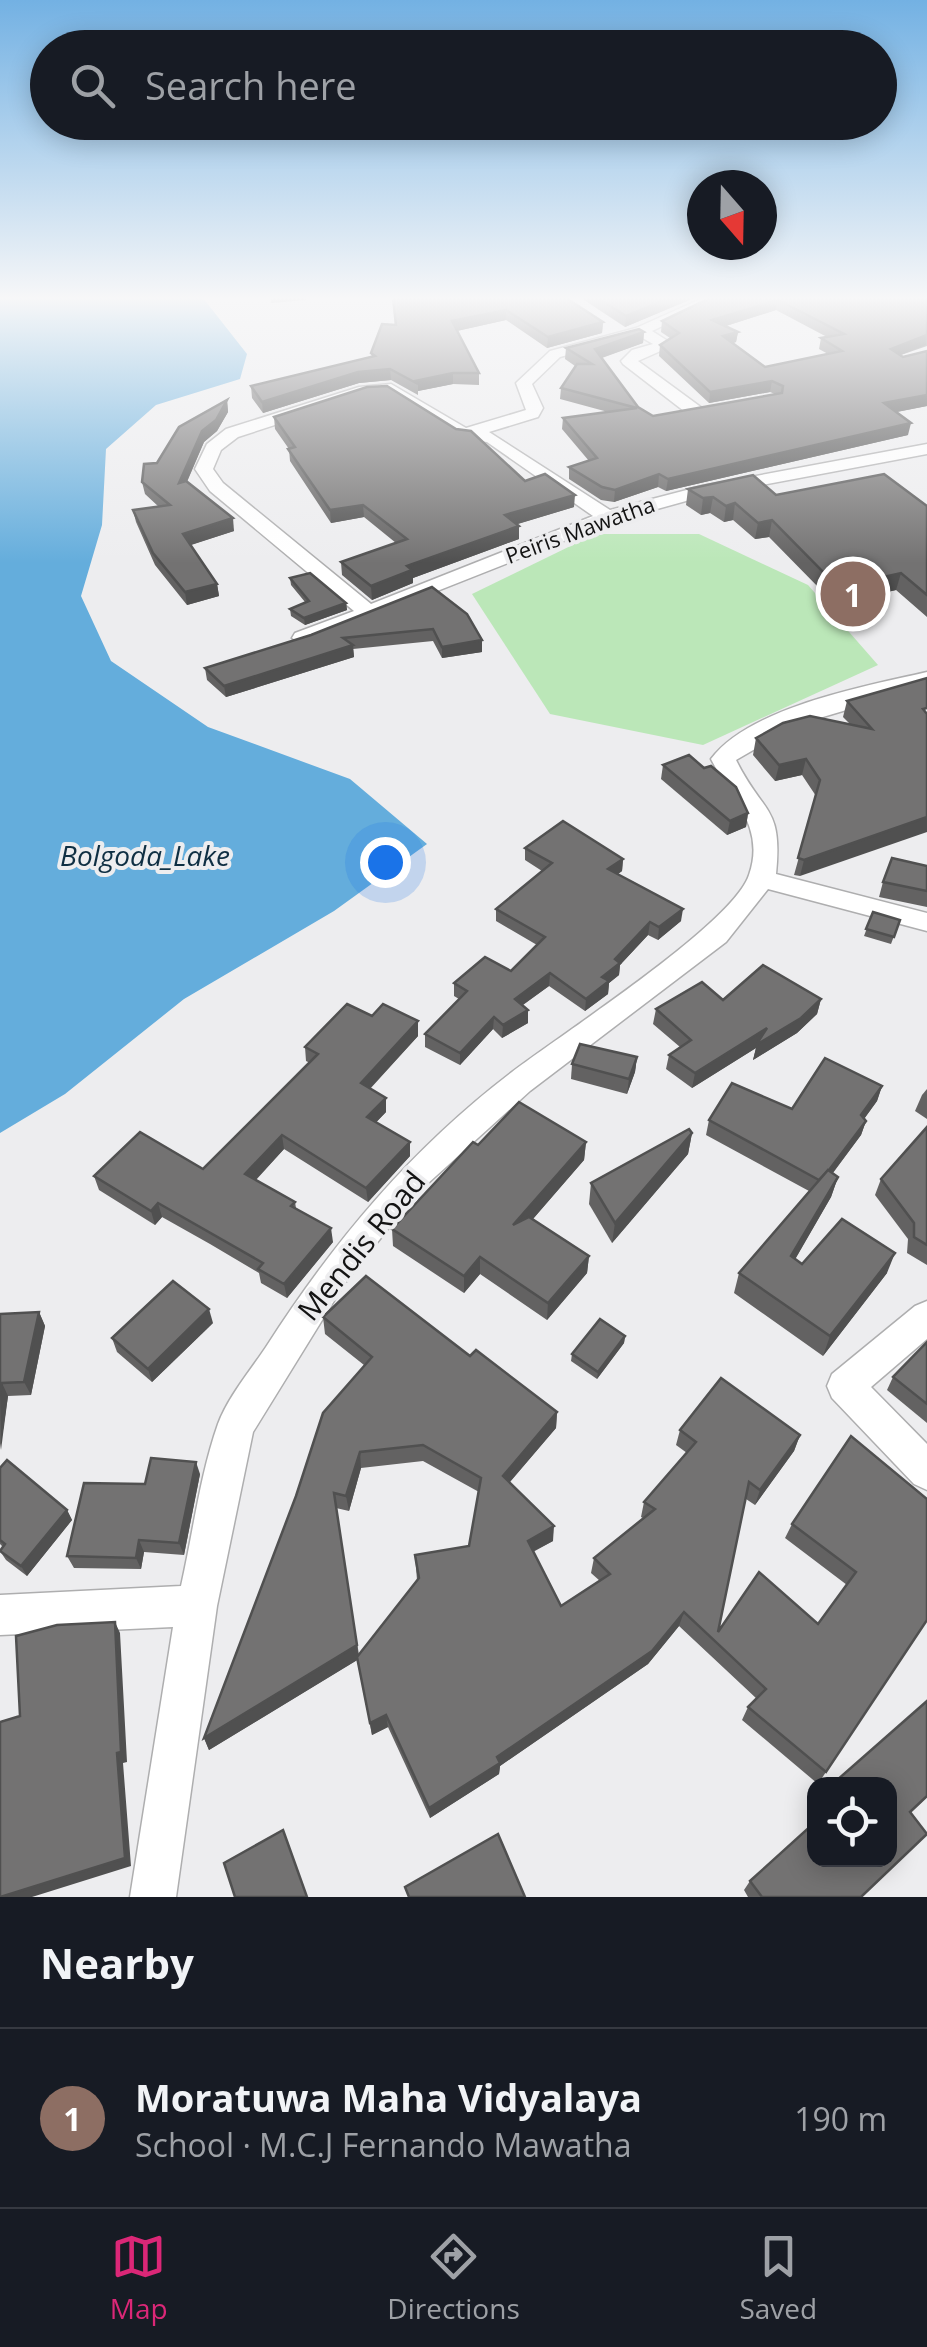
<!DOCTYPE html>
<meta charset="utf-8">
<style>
body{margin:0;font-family:"Open Sans",sans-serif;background:#242831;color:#f1f3f6}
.controls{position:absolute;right:30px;bottom:30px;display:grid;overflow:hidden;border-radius:20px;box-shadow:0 5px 25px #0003}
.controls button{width:90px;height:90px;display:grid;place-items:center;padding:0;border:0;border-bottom:2px solid #363941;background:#171b24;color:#f1f3f6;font:50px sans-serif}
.compass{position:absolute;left:687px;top:170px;width:90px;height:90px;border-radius:50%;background:#171b24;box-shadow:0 5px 25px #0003;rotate:160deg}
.you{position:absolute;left:385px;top:862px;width:35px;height:35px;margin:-25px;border:8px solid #fff;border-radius:50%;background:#1a73e8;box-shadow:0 0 0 15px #1a73e833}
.badge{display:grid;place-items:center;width:65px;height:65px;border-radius:50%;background:#db2777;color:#fff;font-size:32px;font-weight:700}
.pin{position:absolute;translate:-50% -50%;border:5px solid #fff;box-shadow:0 2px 10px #0006}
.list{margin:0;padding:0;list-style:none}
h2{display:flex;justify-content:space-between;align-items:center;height:130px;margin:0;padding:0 40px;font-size:42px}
h2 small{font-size:32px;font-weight:400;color:#9ea1a6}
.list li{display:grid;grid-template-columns:65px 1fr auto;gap:30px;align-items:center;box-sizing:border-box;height:180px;padding:0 40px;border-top:2px solid #363941}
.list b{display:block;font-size:38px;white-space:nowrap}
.list p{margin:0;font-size:32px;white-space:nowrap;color:#9ea1a6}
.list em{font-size:32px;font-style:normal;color:#9ea1a6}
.icon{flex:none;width:55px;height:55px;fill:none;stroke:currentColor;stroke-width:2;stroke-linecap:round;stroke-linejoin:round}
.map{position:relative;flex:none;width:927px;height:1897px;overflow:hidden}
.search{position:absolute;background:#171b24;box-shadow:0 5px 25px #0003;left:30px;right:30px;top:30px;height:110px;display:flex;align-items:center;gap:25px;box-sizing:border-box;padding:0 35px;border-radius:55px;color:#9ea1a6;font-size:38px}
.sheet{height:310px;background:#171b24}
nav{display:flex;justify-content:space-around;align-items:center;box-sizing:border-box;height:140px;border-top:2px solid #363941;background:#171b24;font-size:28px;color:#9ea1a6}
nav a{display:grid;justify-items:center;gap:5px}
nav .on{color:#db2777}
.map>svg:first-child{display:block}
.green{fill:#bbe7b8}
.water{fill:#64addc}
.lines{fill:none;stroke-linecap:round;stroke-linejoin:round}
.street-casing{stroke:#aeaeaf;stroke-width:3}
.street{fill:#fff;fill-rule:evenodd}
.wall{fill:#636262;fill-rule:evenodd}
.shaded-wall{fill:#505050}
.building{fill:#737272;stroke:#505050;stroke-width:2.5;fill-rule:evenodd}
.labels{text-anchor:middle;stroke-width:8;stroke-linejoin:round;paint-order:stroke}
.far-street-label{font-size:22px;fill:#131313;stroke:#ededef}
.water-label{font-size:28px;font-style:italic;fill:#0f2f43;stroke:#ededef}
.near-street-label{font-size:30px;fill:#131313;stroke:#ededef}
</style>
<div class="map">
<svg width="927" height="1897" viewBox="0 0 927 1897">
<rect width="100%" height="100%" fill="#ededef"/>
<polygon class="green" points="595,534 699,534 808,585 878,665 703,745 550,714 472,594"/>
<polygon class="water" points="0,298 203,298 247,354 240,379 156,405 106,449 102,525 81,596 111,661 208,727 350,779 427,844 334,911 184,999 65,1094 0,1133"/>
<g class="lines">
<g class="street-casing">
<g id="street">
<path d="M703,298H722L652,331L674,345L638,361L702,408L730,405V413L693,418L623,364L621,361L632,350L653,344L639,336L560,357L532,384L543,408L538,417L489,432L610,510L702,486L927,444V454L704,496L614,521L303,644L292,638L295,633L354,611L210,491L195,469L207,444L226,429L359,387L391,384L466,428L526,410L516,383L550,351L636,328ZM388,394L458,438L487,442L593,516L371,604L223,483L213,469L221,450L238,437L367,395Z"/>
<path d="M927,672V686L796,725L736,760C763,815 783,805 776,874L927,913V931L768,889L726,942L530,1091L415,1195L345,1283L253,1432L217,1606L176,1897H130L173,1627L0,1635V1595L181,1586C193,1533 200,1475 218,1424C228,1397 250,1371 266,1347C334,1241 411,1149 512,1072C560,1035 733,924 749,875C766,827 731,798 711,759C750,707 866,686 927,672Z"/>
<polygon points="927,1301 927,1339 871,1387 927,1444 927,1490 914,1484 832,1398 827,1386 832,1374 915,1306"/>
</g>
</g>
<use href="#street" class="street"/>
</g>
<g class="wall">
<polygon points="393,298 566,298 603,322 602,333 547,348 506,320 457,331 479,373 479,385 453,384 418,391 418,395 391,380 359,383 263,413 252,398 251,386 372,357 371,353 395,325"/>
<polygon points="581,298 694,298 625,327"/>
<path d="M710,298H927V346L901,355L903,357L927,351V406L896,412L908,435L666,491L658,487L614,502L601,500L569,479V467L589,461L562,429L563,418L608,412L560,399L561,388L575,366L565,359L566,348L644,332L643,343L602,358L638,407L653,416L775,394L770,392L709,403L659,356L660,345L670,338L661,332L662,321ZM776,310L827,337L821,338L819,349L828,354L765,367L733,343L736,342L738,332L726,326Z"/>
<polygon points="227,400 228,412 217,431 204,442 187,482 234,531 190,545 217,584 219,596 187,605 155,565 136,522 133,510 159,507 145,494 142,482"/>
<polygon points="274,417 525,481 574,507 517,524 519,526 519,539 413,578 413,583 372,600 342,575 341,562 396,543 364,517 331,523 290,461 289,449 275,429"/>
<polygon points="688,489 927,506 927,617 896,590 874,595 861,583 822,591 769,537 755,539 733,520 724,522 710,513 701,515 686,505"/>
<polygon points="290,578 346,603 347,610 305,625 291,616 290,609 305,602 291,585"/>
<polygon points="432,587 482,640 482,652 442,658 433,641 353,649 354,657 226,697 207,680 205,668 311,635"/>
<polygon points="927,678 800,876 794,875 816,796 802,775 775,781 753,755 756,738 850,724 843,717 847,701"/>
<polygon points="663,765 748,813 746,827 727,835 661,779"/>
<polygon points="525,848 623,859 622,871 618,874 681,921 658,940 648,935 620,965 619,975 609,983 608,994 585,1011 549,986 523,1005 528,1010 528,1023 502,1038 493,1029 460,1065 425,1047 425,1034 459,999 454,996 454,983 511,971 537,945 496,921 496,909 542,871 525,860"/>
<polygon points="927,866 927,907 879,897 883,882"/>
<polygon points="873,912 900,920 891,944 864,936"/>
<polygon points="821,999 817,1014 797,1033 753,1060 756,1048 692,1088 666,1069 669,1055 680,1047 653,1024 656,1009 723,1000"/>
<polygon points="372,1016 418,1036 370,1089 386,1112 376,1122 410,1156 368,1202 284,1149 256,1180 295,1202 296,1208 333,1242 287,1298 261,1283 259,1273 210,1244 162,1217 155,1225 99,1190 94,1176 203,1169 310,1063 306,1061 305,1047"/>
<polygon points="637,1057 635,1072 627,1094 571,1079 572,1064"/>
<polygon points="882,1086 877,1101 864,1119 866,1121 861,1135 833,1173 838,1177 831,1197 795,1259 802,1264 887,1273 823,1356 734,1293 739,1273 809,1191 706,1135 709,1120 792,1109"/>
<polygon points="927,1089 927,1119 915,1111 922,1095"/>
<polygon points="927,1127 927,1265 907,1253 908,1239 875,1195 881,1179"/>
<polygon points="692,1133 688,1154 612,1243 589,1204 591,1183"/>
<polygon points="586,1142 584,1160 533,1219 589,1256 587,1273 547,1320 480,1274 464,1293 393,1246 392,1229 478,1145"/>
<polygon points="39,1312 45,1326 31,1395 8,1396 0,1450 0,1314"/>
<path d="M323,1317L470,1356L557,1412L556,1428L510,1482L553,1541L533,1552L561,1606L600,1581L591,1573L594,1558L643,1518L641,1517L644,1502L687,1453L676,1445L680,1430L800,1435L794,1451L755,1505L746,1499L718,1632L818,1624L847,1585L785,1538L792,1524L927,1620L818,1784L742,1720L748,1707L757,1699L679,1626L648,1664L500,1766L499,1774L430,1818L388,1727L372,1735L357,1660L209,1750L204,1738L296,1496L364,1365L325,1334ZM423,1461L479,1492L469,1546L415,1555L417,1580L359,1655L336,1508L349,1511L361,1468Z"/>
<polygon points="213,1323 152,1382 117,1352 112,1338"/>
<polygon points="625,1336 624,1343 597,1379 571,1361 572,1354"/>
<polygon points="927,1342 927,1423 887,1390 893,1377"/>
<polygon points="0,1468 67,1510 72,1520 27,1576 6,1560 0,1551 3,1547 0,1544"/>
<polygon points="200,1474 184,1555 144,1552 141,1569 74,1568 67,1556 145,1484"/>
<polygon points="927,1701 927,1797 911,1812 927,1834 862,1897 748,1897 744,1890 750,1881 814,1823 814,1860 890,1860 890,1784 834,1784"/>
</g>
<g class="shaded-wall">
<polygon points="271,298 306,298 306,300 271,303"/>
<polygon points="670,298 694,298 625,327 626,316"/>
<polygon points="778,300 776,310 710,331 712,320"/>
<polygon points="506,310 506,320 452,332 452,321"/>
<polygon points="603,322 602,333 547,348 548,337"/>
<polygon points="644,332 643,343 595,360 595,349"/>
<polygon points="738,332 736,342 722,347 723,336"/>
<polygon points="927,335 926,345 888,360 891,349"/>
<polygon points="390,369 391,380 359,383 263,413 262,402 358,372"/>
<polygon points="453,373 453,384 418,391 418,384 415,381"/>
<polygon points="772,381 770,392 709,403 710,392"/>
<polygon points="927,395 927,406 882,415 884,403"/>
<polygon points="227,400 228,412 217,431 204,442 181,495 179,483 202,431"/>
<polygon points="911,423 908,435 666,491 668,479"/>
<polygon points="659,474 658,487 614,502 615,490"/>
<polygon points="575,495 574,507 505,528 505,515"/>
<polygon points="713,497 710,513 701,515 703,498"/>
<polygon points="735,503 733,520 724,522 726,506"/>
<polygon points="363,505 364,517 331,523 330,510"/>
<polygon points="233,518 234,531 185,547 183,534"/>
<polygon points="772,520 769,537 755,539 758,523"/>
<polygon points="519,526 519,539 413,578 413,583 372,600 371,586 407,566"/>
<polygon points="865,566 861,583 822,591 825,574"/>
<polygon points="901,573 896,590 874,595 879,578"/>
<polygon points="217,584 219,596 187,605 185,592"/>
<polygon points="346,603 347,610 305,625 304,618"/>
<polygon points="482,640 482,652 442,658 442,647"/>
<polygon points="353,645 354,657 226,697 224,686"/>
<polygon points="806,759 802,775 775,781 779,765"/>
<polygon points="748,813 746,827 727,835 730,821"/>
<polygon points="927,817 927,832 800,876 804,860"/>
<polygon points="623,859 622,871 607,882 608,869"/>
<polygon points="683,909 681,921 658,940 659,927"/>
<polygon points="650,922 648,935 620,965 619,975 609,983 608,994 585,1011 586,999 615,959"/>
<polygon points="550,973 549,986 514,1011 515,999"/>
<polygon points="821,999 817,1014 797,1033 753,1060 756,1048 692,1088 695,1073 767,1028"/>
<polygon points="528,1010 528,1023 502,1038 503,1025"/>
<polygon points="494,1017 493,1029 460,1065 460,1053"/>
<polygon points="418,1021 418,1036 362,1097 361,1083"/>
<polygon points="637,1057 635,1072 627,1094 629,1079"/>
<polygon points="882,1086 877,1101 856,1130 861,1115"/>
<polygon points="386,1098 386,1112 368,1131 367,1117"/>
<polygon points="866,1121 861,1135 816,1195 821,1180"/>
<polygon points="692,1133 688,1154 612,1243 615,1223"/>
<polygon points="282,1135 284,1149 248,1188 245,1174"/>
<polygon points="410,1142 410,1156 368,1202 366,1188"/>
<polygon points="586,1142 584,1160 512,1243 513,1225"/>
<polygon points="838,1177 831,1197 785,1277 791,1256"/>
<polygon points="158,1203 162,1217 155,1225 151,1211"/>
<polygon points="331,1228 333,1242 287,1298 284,1284"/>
<polygon points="895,1253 887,1273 823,1356 830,1336"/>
<polygon points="589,1256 587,1273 547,1320 548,1303"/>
<polygon points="480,1257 480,1274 464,1293 464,1276"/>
<polygon points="209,1309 213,1323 152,1382 148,1369"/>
<polygon points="39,1312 45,1326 31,1395 24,1382"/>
<polygon points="625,1336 624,1343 597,1379 598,1372"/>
<polygon points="2,1383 8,1396 1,1450 0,1395"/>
<polygon points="557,1412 556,1428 502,1491 503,1476"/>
<polygon points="800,1435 794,1451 755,1505 760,1490"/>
<polygon points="360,1452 361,1468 349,1511 346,1496"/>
<polygon points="196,1462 200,1474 184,1555 179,1543"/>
<polygon points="67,1510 72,1520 27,1576 21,1566"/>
<polygon points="554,1526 553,1541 526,1555 528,1541"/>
<polygon points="139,1540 144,1552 141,1569 136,1558"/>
<polygon points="684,1612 679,1626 648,1664 500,1766 499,1774 430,1818 429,1808 497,1757"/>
<polygon points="115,1622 120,1633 127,1762 123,1763 131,1866 32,1897 0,1897 117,1753"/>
<polygon points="357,1645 359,1659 209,1750 204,1738"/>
<polygon points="386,1715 388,1727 372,1735 370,1723"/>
</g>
<g class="building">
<polygon points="393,298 566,298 603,322 548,337 506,310 452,321 479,373 453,373 415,381 418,384 390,369 358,372 262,402 251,386 375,356 371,353 382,324 396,325"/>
<polygon points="598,298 670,298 626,316"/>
<path d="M710,298H927V335L891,349L903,357L927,351V395L884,403L911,423L668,479L659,474L615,490L602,487L569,467L597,458L563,418L637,408L561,388L577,364H592L566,348L639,329L644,332L595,349L638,407L653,416L782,393L783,386L772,381L710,392L660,345L679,333L662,321ZM778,300L844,334L821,338L842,351L765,367L723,336L738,332L712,320Z"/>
<polygon points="387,386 456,429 471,431 525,481 545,474 575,495 505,515 519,526 407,566 412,570 371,586 341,562 407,539 363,505 330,510 288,449 295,447 274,417 367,387"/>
<polygon points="227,400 216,420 202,431 179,483 186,481 233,518 183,534 217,584 185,592 153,553 133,510 170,505 142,482 144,464 157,463 179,427"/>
<polygon points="884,474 927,506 927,595 901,573 879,578 865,566 825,574 772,520 758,523 735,503 726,506 713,497 703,498 688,489 753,475 776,495"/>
<polygon points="310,573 346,603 304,618 290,609 309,601 290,578"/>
<polygon points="432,587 467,614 482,640 442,647 433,629 343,638 353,645 224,686 205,668 311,635"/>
<polygon points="927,678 927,708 923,709 927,714 927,817 804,860 798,858 820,780 806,759 779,765 756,738 783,723 810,716 872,729 847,701"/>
<polygon points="689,755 704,768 711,766 736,787 748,813 730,821 663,765"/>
<polygon points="563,821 623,859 608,869 683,909 659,927 650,922 615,959 620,963 602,977 609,981 586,999 550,973 515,999 528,1010 503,1025 494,1017 460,1053 425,1034 467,991 454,983 485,957 511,971 545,937 496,909 552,863 525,848"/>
<polygon points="892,858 927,866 927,891 883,882"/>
<polygon points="873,912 900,920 894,937 866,929"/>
<polygon points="763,965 821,999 801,1018 756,1045 767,1028 695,1073 669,1055 691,1040 656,1009 702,982 723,1000"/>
<polygon points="347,1004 372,1016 383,1004 418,1021 361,1083 386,1098 367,1117 410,1142 366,1188 282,1135 245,1174 295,1202 291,1206 331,1228 284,1284 258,1269 263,1263 158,1203 151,1211 94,1176 140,1132 203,1169 318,1054 305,1047"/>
<polygon points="580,1044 637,1057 629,1079 572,1064"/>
<polygon points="825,1058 882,1086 861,1115 866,1121 829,1170 819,1180 709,1120 732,1083 792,1109"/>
<polygon points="519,1102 586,1142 513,1225 529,1217 589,1256 548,1303 480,1257 464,1276 392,1229 473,1142 478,1145"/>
<polygon points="927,1127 927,1245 914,1237 914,1223 881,1179"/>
<polygon points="689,1129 692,1133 615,1223 591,1183"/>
<polygon points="828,1170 838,1177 791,1256 802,1264 842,1219 895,1253 830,1336 739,1273"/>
<polygon points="366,1276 470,1356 476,1350 557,1412 503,1476 554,1526 528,1541 561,1606 610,1574 594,1558 655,1509 644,1502 696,1442 680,1430 721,1378 800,1435 760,1490 749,1482 718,1632 759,1572 818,1624 856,1572 792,1524 851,1436 927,1499 927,1620 826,1772 748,1707 766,1689 684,1612 652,1651 497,1757 500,1763 429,1808 386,1715 370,1723 357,1657 419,1578 415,1555 469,1546 481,1478 423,1445 360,1452 346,1496 334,1493 357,1645 204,1738 296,1496 323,1413 372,1357 323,1317"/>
<polygon points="173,1281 209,1309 148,1369 112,1338"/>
<polygon points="39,1312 24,1382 2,1383 0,1395 0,1314"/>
<polygon points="600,1319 625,1336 598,1372 572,1354"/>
<polygon points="927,1342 927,1404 893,1377"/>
<polygon points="151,1458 196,1462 179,1543 139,1540 136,1558 67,1556 84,1483 145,1484"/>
<polygon points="7,1460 67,1510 21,1566 0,1551 5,1544 0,1540 0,1468"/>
<polygon points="115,1622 121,1752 117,1753 125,1858 0,1897 0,1722 20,1716 16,1636 57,1625"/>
<polygon points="927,1701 927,1796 910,1812 927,1834 861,1897 762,1897 750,1881 814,1823 814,1860 890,1860 890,1784 841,1784 836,1781"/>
<polygon points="283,1830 307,1897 235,1897 224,1863"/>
<polygon points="498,1834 525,1897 409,1897 405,1887"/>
</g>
<linearGradient id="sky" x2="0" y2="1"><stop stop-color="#73b1e3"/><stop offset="0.53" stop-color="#f7f7f8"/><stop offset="1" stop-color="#f7f7f8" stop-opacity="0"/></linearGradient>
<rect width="927" height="563" fill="url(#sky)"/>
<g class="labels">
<g class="far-street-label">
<text transform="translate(580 530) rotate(-20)" y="8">Peiris Mawatha</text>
</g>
<g class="water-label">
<text x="145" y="866">Bolgoda_Lake</text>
</g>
<g class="near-street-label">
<text transform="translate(362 1246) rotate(-51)" y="10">Mendis Road</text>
</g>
</g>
</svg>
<div class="controls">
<button><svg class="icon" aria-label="locate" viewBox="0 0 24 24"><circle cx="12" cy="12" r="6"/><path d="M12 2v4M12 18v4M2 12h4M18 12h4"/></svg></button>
</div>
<svg class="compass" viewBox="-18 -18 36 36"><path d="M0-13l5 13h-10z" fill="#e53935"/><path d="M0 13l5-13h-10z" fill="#9ea1a6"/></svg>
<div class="you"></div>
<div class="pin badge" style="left:853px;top:594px;background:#8d6e63">1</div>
<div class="search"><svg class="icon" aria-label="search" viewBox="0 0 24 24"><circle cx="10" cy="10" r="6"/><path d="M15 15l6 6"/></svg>Search here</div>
</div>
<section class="sheet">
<h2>Nearby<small></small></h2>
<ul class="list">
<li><span class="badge" style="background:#8d6e63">1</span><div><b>Moratuwa Maha Vidyalaya</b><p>School · M.C.J Fernando Mawatha</p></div><em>190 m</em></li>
</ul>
</section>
<nav>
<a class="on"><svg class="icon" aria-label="map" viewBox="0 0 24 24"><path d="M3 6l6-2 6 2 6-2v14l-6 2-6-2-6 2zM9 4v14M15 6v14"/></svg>Map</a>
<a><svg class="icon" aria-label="directions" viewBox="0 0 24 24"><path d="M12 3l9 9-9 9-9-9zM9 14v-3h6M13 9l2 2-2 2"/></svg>Directions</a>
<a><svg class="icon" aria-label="saved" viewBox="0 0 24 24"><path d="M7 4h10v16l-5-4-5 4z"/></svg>Saved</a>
</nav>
